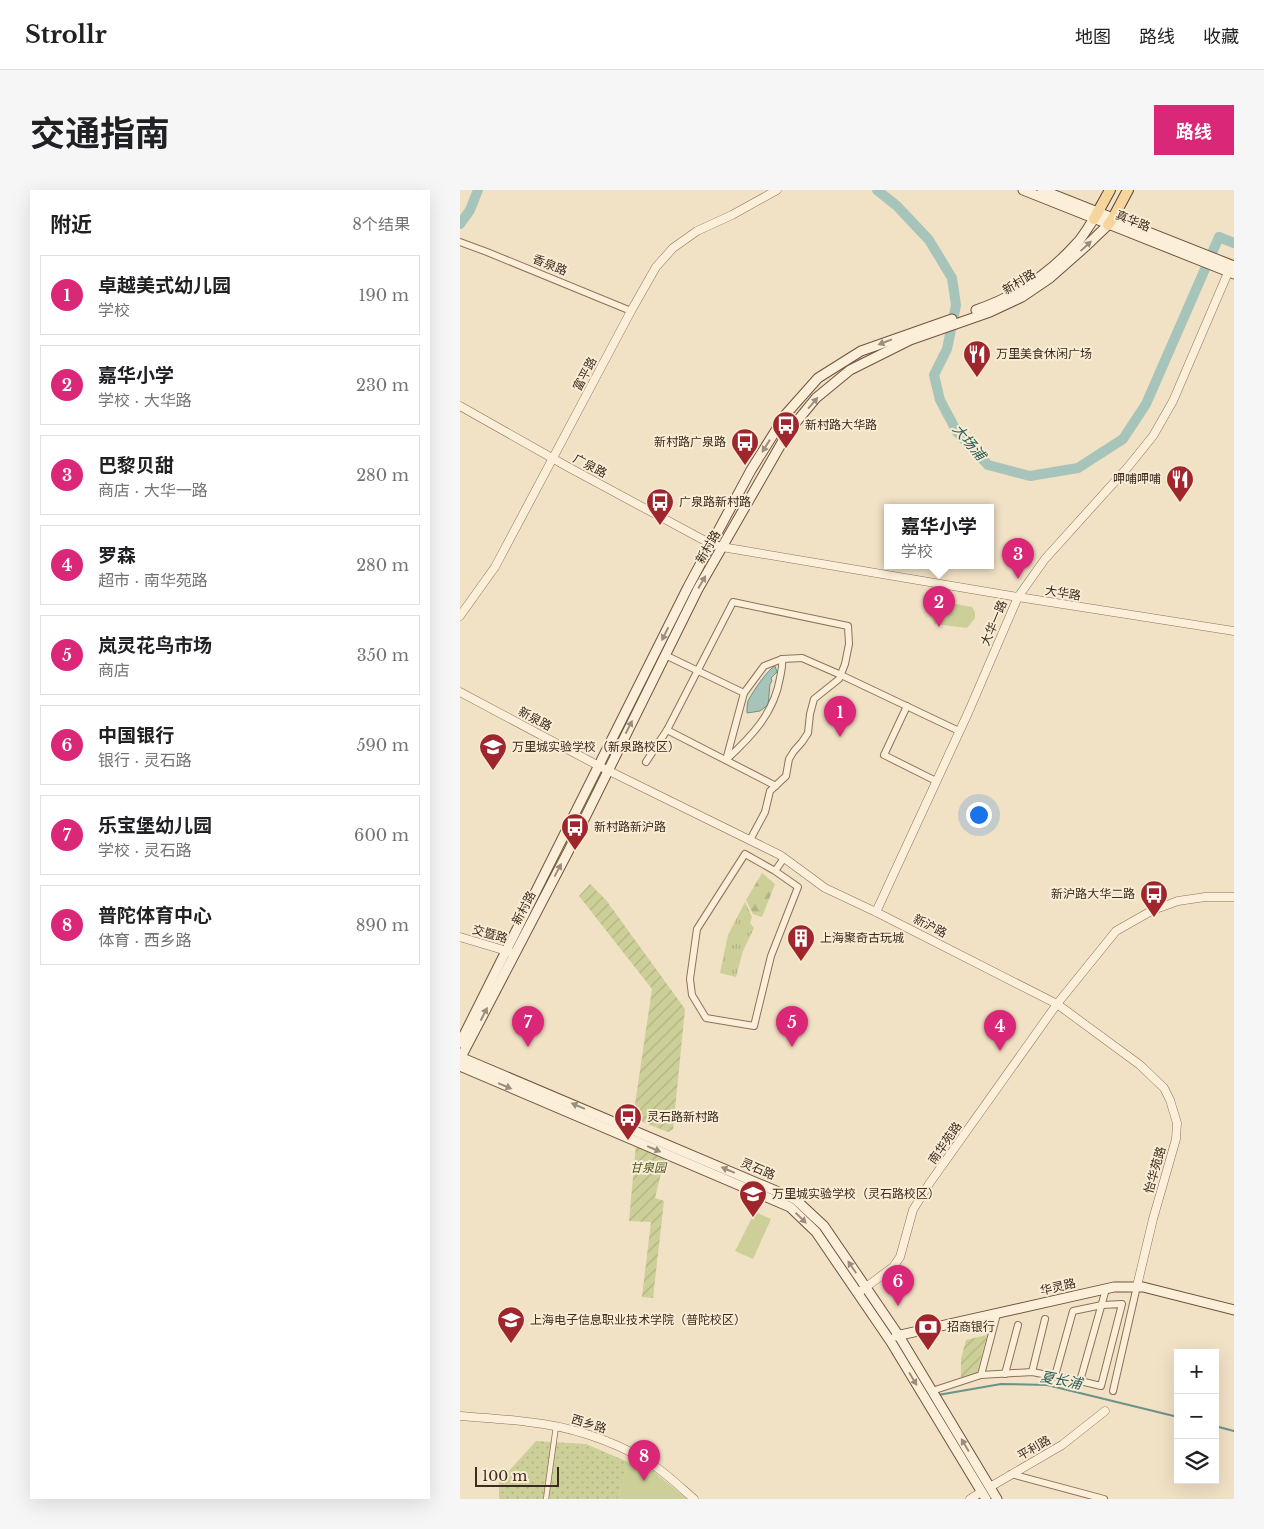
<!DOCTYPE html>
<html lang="zh">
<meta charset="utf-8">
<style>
body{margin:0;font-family:"Libre Baskerville","Noto Sans SC",serif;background:#f6f6f6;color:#202124}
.controls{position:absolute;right:15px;bottom:15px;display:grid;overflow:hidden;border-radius:0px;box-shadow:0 5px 20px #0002}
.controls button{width:45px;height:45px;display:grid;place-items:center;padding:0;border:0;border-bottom:1px solid #e0e0e0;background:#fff;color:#202124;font:25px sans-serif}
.scale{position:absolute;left:15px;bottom:12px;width:84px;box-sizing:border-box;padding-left:5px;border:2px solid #3c2b1e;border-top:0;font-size:14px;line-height:18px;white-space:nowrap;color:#3c2b1e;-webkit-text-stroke:4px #f8ecd5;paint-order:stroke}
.you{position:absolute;left:518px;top:624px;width:18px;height:18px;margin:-12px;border:4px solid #fff;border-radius:50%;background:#1a73e8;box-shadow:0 0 0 8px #1a73e833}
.badge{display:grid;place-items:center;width:32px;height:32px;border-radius:50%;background:#db2777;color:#fff;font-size:16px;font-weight:700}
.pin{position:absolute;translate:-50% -41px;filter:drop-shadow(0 1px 2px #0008)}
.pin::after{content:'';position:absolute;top:26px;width:18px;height:15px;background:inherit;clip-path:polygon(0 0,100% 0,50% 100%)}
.popup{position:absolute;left:424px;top:314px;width:110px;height:65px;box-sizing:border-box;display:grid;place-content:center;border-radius:0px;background:#fff;filter:drop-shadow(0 1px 4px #0005);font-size:16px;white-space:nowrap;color:#757577}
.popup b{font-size:19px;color:#202124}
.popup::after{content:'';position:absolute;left:50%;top:100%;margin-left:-10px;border:10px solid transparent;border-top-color:#fff}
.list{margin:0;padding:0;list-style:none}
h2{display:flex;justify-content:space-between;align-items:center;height:65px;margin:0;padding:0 20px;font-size:21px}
h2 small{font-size:16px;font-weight:400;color:#757577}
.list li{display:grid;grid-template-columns:32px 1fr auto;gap:15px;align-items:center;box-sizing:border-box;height:80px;margin:0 10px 10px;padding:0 10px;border:1px solid #e0e0e0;border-radius:0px}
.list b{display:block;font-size:19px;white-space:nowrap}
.list p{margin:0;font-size:16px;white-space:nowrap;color:#757577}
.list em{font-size:16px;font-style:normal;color:#757577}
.icon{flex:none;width:28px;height:28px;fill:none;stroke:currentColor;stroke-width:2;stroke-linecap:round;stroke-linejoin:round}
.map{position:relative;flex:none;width:774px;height:1309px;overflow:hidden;border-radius:0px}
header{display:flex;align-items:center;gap:30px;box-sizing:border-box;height:70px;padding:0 25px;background:#fff;border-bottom:1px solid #e0e0e0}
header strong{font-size:24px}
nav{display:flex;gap:28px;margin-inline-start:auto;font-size:18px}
.intro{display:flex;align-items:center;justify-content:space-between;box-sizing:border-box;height:120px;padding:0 30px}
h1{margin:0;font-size:35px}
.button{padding:12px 22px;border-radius:0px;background:#db2777;color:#fff;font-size:18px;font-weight:700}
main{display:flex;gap:30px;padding:0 30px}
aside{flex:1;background:#fff;border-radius:0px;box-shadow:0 5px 20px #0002}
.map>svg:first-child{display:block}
.grass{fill:url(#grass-tufts)}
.forest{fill:url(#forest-firs)}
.park{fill:url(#park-dots)}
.garden{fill:url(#garden-furrows)}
.pitch{fill:#ccd098}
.water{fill:#a7c4ba;stroke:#6c9388}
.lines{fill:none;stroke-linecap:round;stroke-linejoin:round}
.stream{stroke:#6c9388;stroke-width:2}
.river{stroke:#a7c4ba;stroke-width:10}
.pedestrian-casing{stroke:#8d725a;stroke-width:6}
.minor-casing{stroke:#8d725a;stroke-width:8}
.tertiary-casing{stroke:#8d725a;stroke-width:9}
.secondary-casing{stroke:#6f533d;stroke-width:11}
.primary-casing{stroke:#5b412e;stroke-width:12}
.pedestrian{stroke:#fbefd9;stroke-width:4.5}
.minor{stroke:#fbefd9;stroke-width:6}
.tertiary{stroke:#fbefd9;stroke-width:8}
.secondary{stroke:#fbefd9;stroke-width:9}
.primary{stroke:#f5d59b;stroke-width:10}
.oneway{fill:#9c8d7c}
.labels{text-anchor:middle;stroke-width:4;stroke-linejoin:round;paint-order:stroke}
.street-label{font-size:12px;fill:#3c2b1e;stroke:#f8ecd5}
.poi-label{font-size:12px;fill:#3c2b1e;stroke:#f8ecd5;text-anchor:start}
.park-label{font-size:12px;font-style:italic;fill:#4f5a24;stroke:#f8ecd5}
.water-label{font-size:14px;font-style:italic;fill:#2d5d57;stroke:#f8ecd5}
</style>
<header>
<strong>Strollr</strong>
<nav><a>地图</a><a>路线</a><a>收藏</a></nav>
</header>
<div class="intro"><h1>交通指南</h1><a class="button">路线</a></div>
<main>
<aside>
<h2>附近<small>8个结果</small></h2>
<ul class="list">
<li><span class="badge">1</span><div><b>卓越美式幼儿园</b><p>学校</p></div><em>190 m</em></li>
<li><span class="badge">2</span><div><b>嘉华小学</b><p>学校 · 大华路</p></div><em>230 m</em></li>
<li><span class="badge">3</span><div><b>巴黎贝甜</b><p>商店 · 大华一路</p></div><em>280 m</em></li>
<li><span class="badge">4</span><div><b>罗森</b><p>超市 · 南华苑路</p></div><em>280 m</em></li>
<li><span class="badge">5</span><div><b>岚灵花鸟市场</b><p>商店</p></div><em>350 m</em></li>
<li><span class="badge">6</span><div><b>中国银行</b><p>银行 · 灵石路</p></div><em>590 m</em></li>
<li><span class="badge">7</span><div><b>乐宝堡幼儿园</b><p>学校 · 灵石路</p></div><em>600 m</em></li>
<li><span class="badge">8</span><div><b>普陀体育中心</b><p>体育 · 西乡路</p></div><em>890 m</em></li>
</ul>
</aside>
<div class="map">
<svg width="774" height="1309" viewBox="0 0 774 1309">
<defs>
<pattern id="grass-tufts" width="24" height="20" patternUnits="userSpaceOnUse" patternTransform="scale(1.25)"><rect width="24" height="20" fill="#ccd098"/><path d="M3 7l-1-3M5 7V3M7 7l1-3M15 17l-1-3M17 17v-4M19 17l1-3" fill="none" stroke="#b0b383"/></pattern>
<pattern id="forest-firs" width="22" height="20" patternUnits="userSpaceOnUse" patternTransform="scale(1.25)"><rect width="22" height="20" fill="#ccd098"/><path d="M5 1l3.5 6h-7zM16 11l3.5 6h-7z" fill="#b0b383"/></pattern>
<pattern id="park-dots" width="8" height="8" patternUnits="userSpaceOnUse" patternTransform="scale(1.25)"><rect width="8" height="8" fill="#ccd098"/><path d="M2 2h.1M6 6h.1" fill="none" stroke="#b0b383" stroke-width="1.8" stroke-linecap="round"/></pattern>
<pattern id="garden-furrows" width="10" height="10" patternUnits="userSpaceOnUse" patternTransform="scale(1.25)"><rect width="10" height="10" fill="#ccd098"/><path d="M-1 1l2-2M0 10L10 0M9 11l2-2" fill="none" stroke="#b0b383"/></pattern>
</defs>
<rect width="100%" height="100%" fill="#f1e1c5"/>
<polygon class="grass" points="285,712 292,727 290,733 294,738 283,761 276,787 260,783 268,745"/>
<polygon class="forest" points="302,683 315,694 302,727 293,724 286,710"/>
<polygon class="park" points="76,1251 126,1254 168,1272 158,1309 39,1309 39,1292"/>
<g class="garden">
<polygon points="130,694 146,710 225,819 213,939 208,942 173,928 192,799 119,706"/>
<polygon points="176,955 205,967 195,1008 204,1011 193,1108 182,1107 191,1032 169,1031"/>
<polygon points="527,1145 517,1183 501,1188 501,1169 506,1150"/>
</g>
<g class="pitch">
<polygon points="479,411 512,417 515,422 515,428 507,438 475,434 468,423 474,414"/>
<polygon points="295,1022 311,1029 293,1069 275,1061"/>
<polygon points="168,1272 193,1281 227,1309 158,1309"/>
</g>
<path class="water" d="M315,476L317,482L311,488L312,491L310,494L308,515L300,521L287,523C287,519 287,515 288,511C292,503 308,479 315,476Z"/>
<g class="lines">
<g class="stream">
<polyline points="478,1205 541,1194 587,1195 718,1227"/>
<polyline points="755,1236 774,1241"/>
</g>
<g class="river">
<polyline points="417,0 437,16 469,50 492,88 496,115 487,159 474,185 480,210 497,242 528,275 570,286 618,278 663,249 686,214 759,47 774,53"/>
<polyline points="0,34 10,20 18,0"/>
</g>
<g class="pedestrian-casing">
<polyline id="pedestrian" points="86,1309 96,1236"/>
</g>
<g class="minor-casing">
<g id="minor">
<polyline points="0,52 27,62 171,121"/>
<polyline points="205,465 284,503"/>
<polyline points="447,516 424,565 476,591"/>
<path d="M267,569C292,546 314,523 320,488C321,482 323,476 322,469"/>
<polyline points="266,570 284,503 304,476 322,469 342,468 381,485 499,541"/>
<polyline points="186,572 207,540"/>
<polyline points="290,650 305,622 310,601 326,586 329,569 334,561 342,552 348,543 350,524 354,509 379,489 385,474 389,454 388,436 273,412 207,540 316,596"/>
<polyline points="315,681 338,697 311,766 294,836 246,828 232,805 230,789 237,739 285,664 315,681 324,668"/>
<polyline points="572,1182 585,1129"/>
<polyline points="545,1184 558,1135"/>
<polyline points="521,1185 537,1124"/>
<polyline points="595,1186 613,1121 642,1115 662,1114 641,1196 620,1191"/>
<polyline points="472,1201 521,1185 572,1182 620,1191 646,1099"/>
<polyline points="653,1201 677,1096"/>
<polyline points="551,1284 644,1309"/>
</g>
</g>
<g class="tertiary-casing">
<g id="tertiary">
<polyline points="0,216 108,277 251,354 262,357 558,407 774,441"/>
<polyline points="0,426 35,377 171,121 196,77 213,58 237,41 272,25 317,0"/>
<polyline points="0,502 139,576 320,665 365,698 418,723 597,814 680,875 704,898 710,910 717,933 716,949 693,1029 677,1096"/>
<polyline points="416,722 508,523 558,407 585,369 668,277 693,246 713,211 770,78"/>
<polyline points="0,747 50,762"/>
<polyline points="398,1103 433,1077 440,1067 453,1020 469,994 597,814 656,741 693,720 718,711 745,707 774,707"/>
<path d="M0,1226C23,1228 46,1229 68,1232C109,1236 152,1250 187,1271C204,1281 219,1296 234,1309"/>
<polyline points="530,1297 602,1255 645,1221"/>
<polyline points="510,1309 521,1302"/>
</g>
</g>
<g class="secondary-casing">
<g id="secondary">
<polyline points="563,0 774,84"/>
<polyline points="582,0 774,76"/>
<path d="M516,120C554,107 589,84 616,54C623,47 628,37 634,29"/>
<polyline points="0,853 228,397 291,280 326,224 358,188 401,161 492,129"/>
<polyline points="0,867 335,1009 364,1036 439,1146 537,1309"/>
<polyline points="0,869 110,658 238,399 328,242 356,208 390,180 450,150 530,122 562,107 590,88 625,57 648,35"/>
<polyline points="0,876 330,1017 356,1042 431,1152 526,1309"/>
<polyline points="436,1146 654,1097 683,1097 774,1120"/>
</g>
</g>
<g class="primary-casing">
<g id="primary">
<polyline points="634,29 650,0"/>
<polyline points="648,35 653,28 668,0"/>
</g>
</g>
<use href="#pedestrian" class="pedestrian"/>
<use href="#minor" class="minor"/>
<use href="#tertiary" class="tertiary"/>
<use href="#secondary" class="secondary"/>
<use href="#primary" class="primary"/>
</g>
<defs><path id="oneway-solid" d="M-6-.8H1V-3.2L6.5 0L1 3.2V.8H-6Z" transform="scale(1.25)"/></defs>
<g class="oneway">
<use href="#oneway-solid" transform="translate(626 56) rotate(-43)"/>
<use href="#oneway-solid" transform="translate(425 152) rotate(159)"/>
<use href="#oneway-solid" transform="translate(353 213) rotate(-49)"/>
<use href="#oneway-solid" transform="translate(306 256) rotate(122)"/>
<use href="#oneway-solid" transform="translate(242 392) rotate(-60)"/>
<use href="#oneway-solid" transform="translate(205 444) rotate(116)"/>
<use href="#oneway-solid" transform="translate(169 537) rotate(-63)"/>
<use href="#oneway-solid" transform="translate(98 680) rotate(-62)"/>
<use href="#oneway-solid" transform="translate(24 824) rotate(-63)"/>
<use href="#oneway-solid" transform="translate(45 896) rotate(23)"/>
<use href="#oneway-solid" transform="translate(118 916) rotate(-157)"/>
<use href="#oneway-solid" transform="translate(194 959) rotate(23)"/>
<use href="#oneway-solid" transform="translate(268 980) rotate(-157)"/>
<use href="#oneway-solid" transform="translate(341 1028) rotate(44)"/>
<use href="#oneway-solid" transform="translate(392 1077) rotate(-124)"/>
<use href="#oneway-solid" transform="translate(453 1189) rotate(59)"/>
<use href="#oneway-solid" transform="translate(505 1255) rotate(-121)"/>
</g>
<defs>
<g id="restaurant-pin" transform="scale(1.4375)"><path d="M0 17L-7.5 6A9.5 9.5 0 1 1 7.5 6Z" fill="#a0262d" stroke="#f8ecd5"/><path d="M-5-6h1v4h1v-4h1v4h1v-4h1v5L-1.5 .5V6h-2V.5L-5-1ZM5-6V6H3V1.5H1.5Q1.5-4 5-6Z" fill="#fff"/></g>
<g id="bus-pin" transform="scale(1.4375)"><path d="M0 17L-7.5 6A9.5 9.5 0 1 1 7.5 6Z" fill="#a0262d" stroke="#f8ecd5"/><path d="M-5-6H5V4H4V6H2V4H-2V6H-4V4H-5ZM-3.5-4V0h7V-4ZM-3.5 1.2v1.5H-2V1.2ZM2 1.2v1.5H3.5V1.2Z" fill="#fff"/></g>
<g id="school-pin" transform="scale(1.4375)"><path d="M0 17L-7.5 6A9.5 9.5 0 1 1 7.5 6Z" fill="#a0262d" stroke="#f8ecd5"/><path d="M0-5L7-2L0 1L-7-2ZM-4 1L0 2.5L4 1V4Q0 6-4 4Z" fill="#fff"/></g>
<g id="building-pin" transform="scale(1.4375)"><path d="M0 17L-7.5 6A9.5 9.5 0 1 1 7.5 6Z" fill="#a0262d" stroke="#f8ecd5"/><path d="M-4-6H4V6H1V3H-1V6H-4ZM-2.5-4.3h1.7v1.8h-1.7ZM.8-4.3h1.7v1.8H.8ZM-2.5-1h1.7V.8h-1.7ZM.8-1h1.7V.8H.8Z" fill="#fff"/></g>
<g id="university-pin" transform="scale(1.4375)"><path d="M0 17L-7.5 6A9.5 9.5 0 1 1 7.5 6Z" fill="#a0262d" stroke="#f8ecd5"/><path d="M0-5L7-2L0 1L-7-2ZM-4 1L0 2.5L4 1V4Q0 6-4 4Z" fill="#fff"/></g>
<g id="bank-pin" transform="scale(1.4375)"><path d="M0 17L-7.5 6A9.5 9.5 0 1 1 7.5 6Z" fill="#a0262d" stroke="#f8ecd5"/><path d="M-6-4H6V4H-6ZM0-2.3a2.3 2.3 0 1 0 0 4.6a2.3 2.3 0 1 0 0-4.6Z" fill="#fff"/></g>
</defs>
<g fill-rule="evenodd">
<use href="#restaurant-pin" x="517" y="164"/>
<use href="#bus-pin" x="326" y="235"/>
<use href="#bus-pin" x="285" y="252"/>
<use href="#restaurant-pin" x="720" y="289"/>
<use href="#bus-pin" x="200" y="312"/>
<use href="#school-pin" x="33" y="557"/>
<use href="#bus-pin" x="115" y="637"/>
<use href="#bus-pin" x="694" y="704"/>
<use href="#building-pin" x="341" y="748"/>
<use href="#bus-pin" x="168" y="927"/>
<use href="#school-pin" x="293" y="1004"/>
<use href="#university-pin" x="51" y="1130"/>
<use href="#bank-pin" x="468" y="1137"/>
</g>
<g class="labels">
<g class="street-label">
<text transform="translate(673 31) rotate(22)" y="4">真华路</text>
<text transform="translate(90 75) rotate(22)" y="4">香泉路</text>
<text transform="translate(559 92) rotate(-31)" y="4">新村路</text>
<text transform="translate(125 184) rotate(-62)" y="4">富平路</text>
<text transform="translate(130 276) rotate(28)" y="4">广泉路</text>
<text transform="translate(248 357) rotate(-60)" y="4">新村路</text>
<text transform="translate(603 403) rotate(9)" y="4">大华路</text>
<text transform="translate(534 433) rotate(-67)" y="4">大华一路</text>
<text transform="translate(75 529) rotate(28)" y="4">新泉路</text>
<text transform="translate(64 718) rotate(-62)" y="4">新村路</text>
<text transform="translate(470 736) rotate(27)" y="4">新沪路</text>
<text transform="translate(30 744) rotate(16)" y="4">交暨路</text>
<text transform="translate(485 953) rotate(-55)" y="4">南华苑路</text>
<text transform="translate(298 979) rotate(23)" y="4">灵石路</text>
<text transform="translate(695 980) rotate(-74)" y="4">怡华苑路</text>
<text transform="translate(598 1097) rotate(-13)" y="4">华灵路</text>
<text transform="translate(129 1234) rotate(17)" y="4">西乡路</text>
<text transform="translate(574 1258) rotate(-30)" y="4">平利路</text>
</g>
<g class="poi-label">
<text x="536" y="168">万里美食休闲广场</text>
<text x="345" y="239">新村路大华路</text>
<text x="266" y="256" text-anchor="end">新村路广泉路</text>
<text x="701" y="293" text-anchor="end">呷哺呷哺</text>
<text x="219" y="316">广泉路新村路</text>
<text x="52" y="561">万里城实验学校（新泉路校区）</text>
<text x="134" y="641">新村路新沪路</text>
<text x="675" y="708" text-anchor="end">新沪路大华二路</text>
<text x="360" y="752">上海聚奇古玩城</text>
<text x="187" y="931">灵石路新村路</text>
<text x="312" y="1008">万里城实验学校（灵石路校区）</text>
<text x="70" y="1134">上海电子信息职业技术学院（普陀校区）</text>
<text x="487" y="1141">招商银行</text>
</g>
<g class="park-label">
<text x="188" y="982">甘泉园</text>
</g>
<g class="water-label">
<text transform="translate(509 252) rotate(50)" y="5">大场浦</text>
<text transform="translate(601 1190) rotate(11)" y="5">夏长浦</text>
</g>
</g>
</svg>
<div class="controls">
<button>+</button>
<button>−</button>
<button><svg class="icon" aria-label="layers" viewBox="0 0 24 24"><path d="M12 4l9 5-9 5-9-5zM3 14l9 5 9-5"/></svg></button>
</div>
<div class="scale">100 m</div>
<div class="you"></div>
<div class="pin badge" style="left:380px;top:547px">1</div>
<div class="pin badge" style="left:479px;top:437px">2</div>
<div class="popup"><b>嘉华小学</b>学校</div>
<div class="pin badge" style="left:558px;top:389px">3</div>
<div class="pin badge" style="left:540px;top:861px">4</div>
<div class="pin badge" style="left:332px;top:857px">5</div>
<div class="pin badge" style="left:438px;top:1116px">6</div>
<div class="pin badge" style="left:68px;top:857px">7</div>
<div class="pin badge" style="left:184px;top:1291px">8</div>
</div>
</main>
